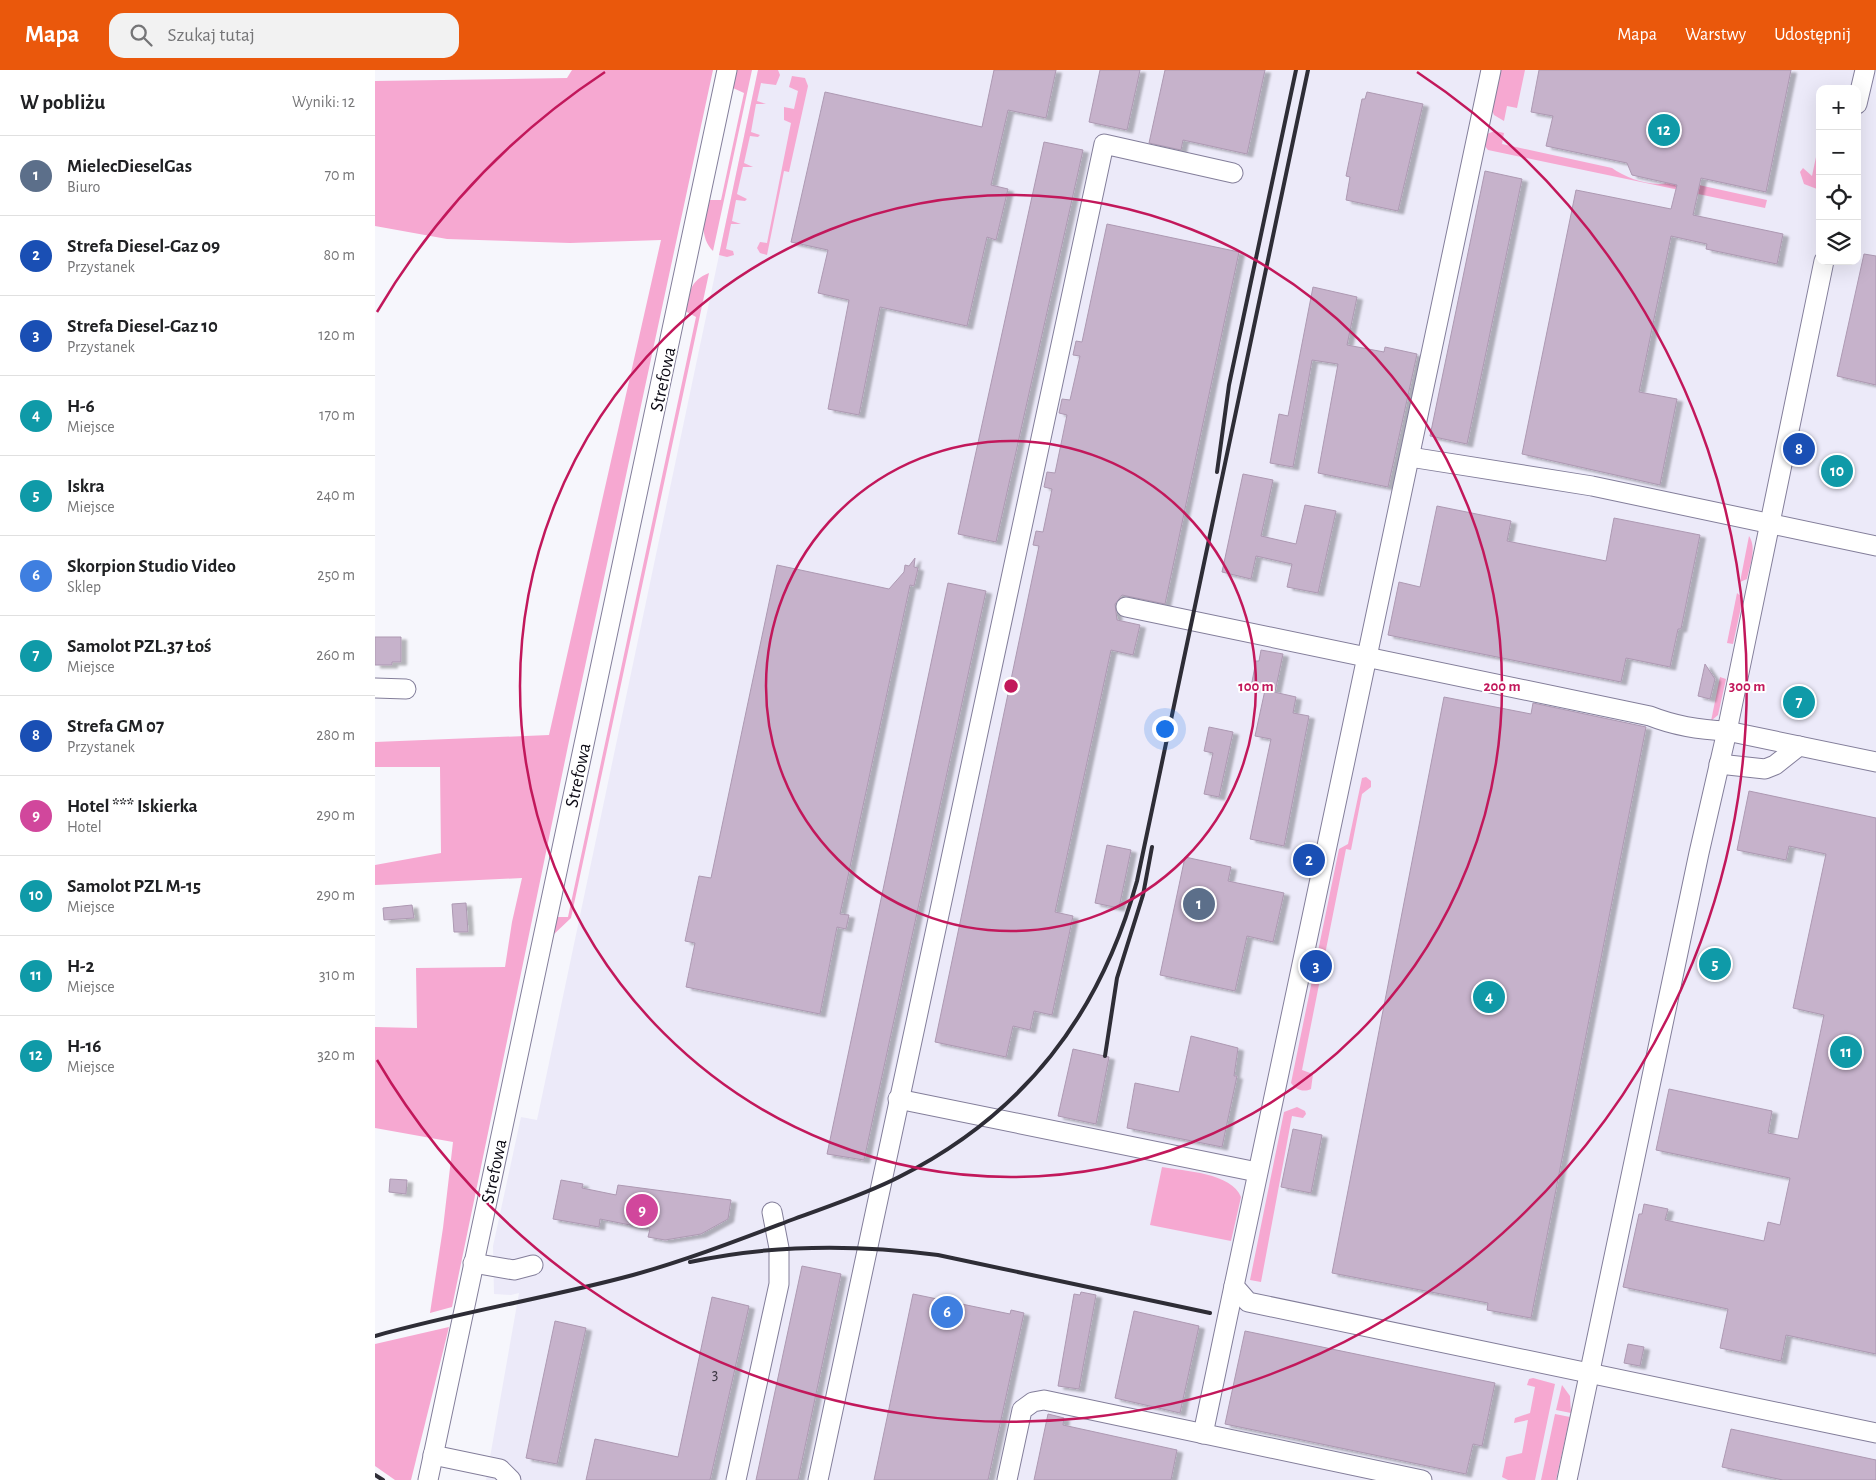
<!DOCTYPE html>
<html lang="pl">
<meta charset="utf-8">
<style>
body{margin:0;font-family:"Alegreya Sans",sans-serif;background:#f2f2f2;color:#202124}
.controls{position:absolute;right:15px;top:15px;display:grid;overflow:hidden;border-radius:10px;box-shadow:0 5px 20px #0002}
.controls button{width:45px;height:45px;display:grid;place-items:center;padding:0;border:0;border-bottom:1px solid #e0e0e0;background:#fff;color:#202124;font:25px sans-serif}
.you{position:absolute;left:789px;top:658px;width:18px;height:18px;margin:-12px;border:4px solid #fff;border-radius:50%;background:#1a73e8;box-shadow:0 0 0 8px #1a73e833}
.badge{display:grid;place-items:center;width:32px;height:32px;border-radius:50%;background:#ea580c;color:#fff;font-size:16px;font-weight:700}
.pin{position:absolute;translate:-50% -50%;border:2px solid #fff;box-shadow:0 1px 5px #0006}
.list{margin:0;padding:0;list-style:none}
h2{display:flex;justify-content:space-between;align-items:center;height:65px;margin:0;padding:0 20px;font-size:21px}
h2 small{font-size:16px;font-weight:400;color:#757577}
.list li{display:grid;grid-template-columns:32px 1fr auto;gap:15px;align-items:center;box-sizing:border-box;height:80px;padding:0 20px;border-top:1px solid #e0e0e0}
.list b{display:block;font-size:19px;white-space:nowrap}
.list p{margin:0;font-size:16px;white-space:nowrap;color:#757577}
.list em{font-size:16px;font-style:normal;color:#757577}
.icon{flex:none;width:28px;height:28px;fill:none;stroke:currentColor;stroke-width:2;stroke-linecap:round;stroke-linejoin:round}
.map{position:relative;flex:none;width:1501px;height:1410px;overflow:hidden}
header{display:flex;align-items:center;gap:30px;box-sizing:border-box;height:70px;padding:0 25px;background:#ea580c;color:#fff}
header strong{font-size:24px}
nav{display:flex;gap:28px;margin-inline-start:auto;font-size:18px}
.search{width:350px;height:45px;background:#f2f2f2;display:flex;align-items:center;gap:12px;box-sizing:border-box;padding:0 18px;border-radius:15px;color:#757577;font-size:19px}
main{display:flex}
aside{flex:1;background:#fff}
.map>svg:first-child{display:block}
.built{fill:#eceaf9;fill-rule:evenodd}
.green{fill:#f6a8d1}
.building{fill:#c6b2cb;stroke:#ad99b2;filter:url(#shadow)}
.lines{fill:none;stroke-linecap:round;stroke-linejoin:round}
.minor-casing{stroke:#837e9a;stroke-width:21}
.minor{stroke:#fff;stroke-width:19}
.rail{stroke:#2e2d36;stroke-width:4}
.ring{fill:none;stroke:#c2185b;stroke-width:2.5}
.labels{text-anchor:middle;stroke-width:4;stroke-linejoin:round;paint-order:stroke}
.number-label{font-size:16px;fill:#3b3542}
.street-label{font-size:19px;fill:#0d0b15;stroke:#fff}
.centre{fill:#c2185b;stroke:#fff;stroke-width:2.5}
.ring-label{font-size:15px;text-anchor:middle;font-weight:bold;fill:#c2185b;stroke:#fff;stroke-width:4;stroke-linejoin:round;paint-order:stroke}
</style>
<header>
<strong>Mapa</strong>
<div class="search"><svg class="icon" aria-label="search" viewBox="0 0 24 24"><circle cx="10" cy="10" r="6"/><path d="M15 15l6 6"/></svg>Szukaj tutaj</div>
<nav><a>Mapa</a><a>Warstwy</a><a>Udostępnij</a></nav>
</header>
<main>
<aside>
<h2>W pobliżu<small>Wyniki: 12</small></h2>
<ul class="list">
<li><span class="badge" style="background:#5c6f8a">1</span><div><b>MielecDieselGas</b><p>Biuro</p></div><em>70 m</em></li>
<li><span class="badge" style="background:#1a4fb4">2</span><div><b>Strefa Diesel-Gaz 09</b><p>Przystanek</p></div><em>80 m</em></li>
<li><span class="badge" style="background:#1a4fb4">3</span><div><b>Strefa Diesel-Gaz 10</b><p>Przystanek</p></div><em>120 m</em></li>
<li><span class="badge" style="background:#0f9aa8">4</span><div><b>H-6</b><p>Miejsce</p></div><em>170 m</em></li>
<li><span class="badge" style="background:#0f9aa8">5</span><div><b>Iskra</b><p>Miejsce</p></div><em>240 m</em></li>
<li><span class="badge" style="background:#3f7fe0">6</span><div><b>Skorpion Studio Video</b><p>Sklep</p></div><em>250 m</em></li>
<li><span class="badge" style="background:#0f9aa8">7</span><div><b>Samolot PZL.37 Łoś</b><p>Miejsce</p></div><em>260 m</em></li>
<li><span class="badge" style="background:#1a4fb4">8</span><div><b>Strefa GM 07</b><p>Przystanek</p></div><em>280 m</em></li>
<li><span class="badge" style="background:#d1479c">9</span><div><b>Hotel *** Iskierka</b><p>Hotel</p></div><em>290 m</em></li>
<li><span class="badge" style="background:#0f9aa8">10</span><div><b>Samolot PZL M-15</b><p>Miejsce</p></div><em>290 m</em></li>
<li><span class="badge" style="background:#0f9aa8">11</span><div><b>H-2</b><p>Miejsce</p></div><em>310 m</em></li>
<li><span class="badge" style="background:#0f9aa8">12</span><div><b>H-16</b><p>Miejsce</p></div><em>320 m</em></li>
</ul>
</aside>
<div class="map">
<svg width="1501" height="1410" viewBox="0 0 1501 1410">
<defs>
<filter id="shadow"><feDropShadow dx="5.5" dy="3" stdDeviation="1" flood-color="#0004"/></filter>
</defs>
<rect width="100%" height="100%" fill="#f6f6fc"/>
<path class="built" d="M383,0H1501V1410H111L144,1223L136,1225L119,1224L118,1176L146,1047L162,1050ZM1445,19H1482V191H1445Z"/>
<g class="green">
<polygon points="197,0 338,0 194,671 77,1237 55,1243 68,1158 78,1072 0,1058 0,957 42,958 41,898 130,897 137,852 147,808 0,815 0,795 66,783 65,697 0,697 0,672 174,665 286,170 195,173 72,169 0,156 0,11 192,8"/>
<path d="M361,0H377L338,181C325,168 327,147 334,130H346L369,23L358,18Z"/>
<polygon points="383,0 403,0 405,5 401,15 386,13 382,31 391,34 381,34 376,62 385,65 383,67 375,66 369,93 378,97 368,97 362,124 372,129 370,131 361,130 357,151 366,154 356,154 351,179 358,181 359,185 352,187 344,185"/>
<polygon points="1124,0 1150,0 1142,38 1132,36 1129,51 1119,45 1116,38"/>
<polygon points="417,6 430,8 433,16 414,102 409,101 392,185 385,183 382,178 385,172 392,173 416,53 409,50 409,37 419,39 423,21 414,17"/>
<path d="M1120,61L1129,63L1127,74L1237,98C1252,109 1283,120 1301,110L1392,130L1390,138L1113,80L1109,75V65Z"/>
<polygon points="1445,68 1441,98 1442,119 1429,114 1425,102 1428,98 1437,106"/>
<path d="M334,203L196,848L177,866L182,847H193L321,247L310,241C314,224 315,210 334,203Z"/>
<path d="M1374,466C1382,478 1375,495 1372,509L1365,512Z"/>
<polygon points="1362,523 1368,528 1358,574 1352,573"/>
<polygon points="1345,607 1351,609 1343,645 1336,651"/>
<path d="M991,707L996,711V717L987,724L976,780L971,779L927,1000L938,1004L936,1019C928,1023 920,1019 916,1013L964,779L973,774L987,708Z"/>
<polygon points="922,1037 930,1041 931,1044 928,1048 917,1046 886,1212 875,1210 909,1042"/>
<path d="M787,1097C809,1101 857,1103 866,1127L856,1171L775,1155Z"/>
<polygon points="74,1257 36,1410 20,1410 0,1396 0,1274"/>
<polygon points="1158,1308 1180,1314 1160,1410 1133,1410 1127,1407 1131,1387 1147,1383 1153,1350 1139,1353 1140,1348 1155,1343 1160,1317 1152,1315 1154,1309"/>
<polygon points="1187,1315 1195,1326 1196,1343 1181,1340"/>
<polygon points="1180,1344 1195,1347 1181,1410 1166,1410"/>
</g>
<g class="building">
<polygon points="619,0 681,0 671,48 633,40 616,115 633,119 621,170 612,167 592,256 505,237 484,345 453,339 474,230 443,223 453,180 416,172 450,22 607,57"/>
<polygon points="725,0 765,0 752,60 714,52"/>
<polygon points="790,0 890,0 872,84 808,70 806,80 774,73"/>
<polygon points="1164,0 1416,0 1391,122 1326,108 1318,145 1408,164 1402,194 1331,179 1332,174 1296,166 1264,322 1302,329 1285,415 1147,384 1201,120 1296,139 1302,115 1257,105 1252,93 1171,76 1178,46 1156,42"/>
<polygon points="992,22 1048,34 1023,141 971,130 975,107 971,106 987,29 990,29"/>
<polygon points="669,72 708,80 621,472 583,464"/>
<polygon points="1110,101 1147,109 1092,374 1055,366"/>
<polygon points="732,154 864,182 790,534 747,525 740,534 742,550 765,555 758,585 736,580 680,842 698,846 677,945 659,941 655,960 638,956 631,987 560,972 664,476 658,475 661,461 668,462 677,419 669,417 672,402 680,403 692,345 684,343 687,329 695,330 705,286 698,285 701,271 707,272"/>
<polygon points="1489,184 1501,186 1501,315 1462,306"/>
<polygon points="938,217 982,227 972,275 1009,282 1010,277 1042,284 1013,417 943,403 963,294 937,290 918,397 895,393 904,344 913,346"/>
<polygon points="868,404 898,410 886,466 921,474 930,435 961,441 943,523 912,517 917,494 881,486 876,509 847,502"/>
<polygon points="1062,436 1136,451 1132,471 1231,491 1239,448 1325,465 1306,559 1303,559 1295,597 1251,588 1246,612 1013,565 1024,512 1045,517"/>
<polygon points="540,488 539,497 543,498 539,516 535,515 465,844 474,845 471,859 462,857 445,944 311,917 320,873 310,871 324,806 336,808 402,495 514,519 529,502 530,495 534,496"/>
<polygon points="573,513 611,521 489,1090 452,1084"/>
<polygon points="0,567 26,567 26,592 17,592 17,595 0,595"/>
<polygon points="886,580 908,584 900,622 876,617 881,591 884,591"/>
<polygon points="1330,594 1340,609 1335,629 1323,626"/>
<polygon points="890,620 921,627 918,643 934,646 909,776 875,769 896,669 880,666"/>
<polygon points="1069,627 1156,644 1158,633 1271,657 1156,1248 1112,1240 1113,1233 957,1203"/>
<polygon points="834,657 858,662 844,727 829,724 838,683 829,681"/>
<polygon points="1374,721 1501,748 1501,1284 1411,1265 1406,1291 1345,1278 1353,1239 1248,1217 1264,1144 1267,1144 1269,1134 1293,1139 1290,1150 1389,1171 1393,1152 1405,1155 1415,1108 1281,1080 1294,1019 1397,1041 1393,1063 1423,1069 1449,945 1418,938 1451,784 1414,776 1411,790 1362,780"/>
<polygon points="732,775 756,780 744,838 720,833"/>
<polygon points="810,787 856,797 853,811 909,823 898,872 872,866 860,921 785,905"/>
<polygon points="91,833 93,862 79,862 77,834"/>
<polygon points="37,835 39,848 9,850 8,838"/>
<polygon points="816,966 863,978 859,1006 862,1006 847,1077 752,1058 760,1013 804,1022"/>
<polygon points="698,979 734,987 721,1054 683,1046"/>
<polygon points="918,1059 947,1065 936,1123 906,1117"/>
<polygon points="15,1109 32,1110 31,1124 14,1122"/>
<polygon points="186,1110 208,1114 207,1118 241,1125 243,1115 356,1130 353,1149 326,1164 290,1170 273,1167 275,1159 225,1149 224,1157 178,1149"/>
<polygon points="427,1196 466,1204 423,1410 381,1410"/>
<polygon points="706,1222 721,1225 704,1319 683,1316 699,1224 705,1225"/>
<polygon points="538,1224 635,1244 636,1240 649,1243 613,1410 499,1410"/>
<polygon points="337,1227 374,1236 335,1410 211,1410 220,1369 303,1387"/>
<polygon points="759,1241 824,1256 805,1343 740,1328"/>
<polygon points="180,1251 211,1258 182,1394 151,1388"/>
<polygon points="870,1261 1120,1313 1107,1376 1098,1374 1091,1404 850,1354"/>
<polygon points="1253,1274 1269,1277 1265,1296 1249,1293"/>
<polygon points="673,1344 689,1348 688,1355 802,1380 796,1410 659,1410"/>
<polygon points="1356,1359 1501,1390 1501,1410 1408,1410 1347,1397"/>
</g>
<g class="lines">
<g class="minor-casing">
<g id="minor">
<polyline points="1116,0 859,1216 873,1232 1501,1363"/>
<polyline points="1482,34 1490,0"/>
<polyline points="1035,387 1217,416 1501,476"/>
<path d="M751,537L1275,646C1300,656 1326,660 1352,661L1501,692"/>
<polyline points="0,618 31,619"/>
<polyline points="1344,694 1390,699 1400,695 1424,676"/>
<polyline points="523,1029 882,1102"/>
<polyline points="98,1193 139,1200 158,1195"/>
<polyline points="828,1364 859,1216"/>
<polyline points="58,1385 125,1399 136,1410"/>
<polyline points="53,1410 352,0"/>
<polyline points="361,1410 404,1214 404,1178 397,1142"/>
<polyline points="443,1410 729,74 858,103"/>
<polyline points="632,1410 647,1340 658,1332 669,1330 1047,1410"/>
<polyline points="1192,1410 1324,783 1352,661 1449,191"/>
</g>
</g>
<use href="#minor" class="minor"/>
<g class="rail">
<polyline points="842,402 854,315 921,0"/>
<polyline points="730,986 742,908 768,825 777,777"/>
<path d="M315,1192C398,1174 479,1174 563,1185L835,1243"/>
<path d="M0,1266C85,1242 173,1228 258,1205C312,1190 366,1169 419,1149C454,1136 491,1124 524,1107C649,1044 725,945 762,811L933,0"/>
<polyline points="0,1405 8,1410"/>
</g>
</g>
<g class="ring">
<circle cx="636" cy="616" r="245"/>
<circle cx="636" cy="616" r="491"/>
<path d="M2 242A736 736 0 0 1 230 2M1042 2A736 736 0 1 1 2 990"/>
</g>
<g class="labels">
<g class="number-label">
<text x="340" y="1309">3</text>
</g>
<g class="street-label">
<text transform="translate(287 309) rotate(-78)" y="7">Strefowa</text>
<text transform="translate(202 705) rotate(-78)" y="7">Strefowa</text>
<text transform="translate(118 1101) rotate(-78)" y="7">Strefowa</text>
</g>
</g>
<circle cx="636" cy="616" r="8" class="centre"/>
<g class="ring-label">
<text x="881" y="621">100 m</text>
<text x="1127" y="621">200 m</text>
<text x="1372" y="621">300 m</text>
</g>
</svg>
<div class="controls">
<button>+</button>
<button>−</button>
<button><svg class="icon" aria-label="locate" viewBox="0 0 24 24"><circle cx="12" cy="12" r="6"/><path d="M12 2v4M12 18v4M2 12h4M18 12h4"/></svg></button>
<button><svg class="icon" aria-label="layers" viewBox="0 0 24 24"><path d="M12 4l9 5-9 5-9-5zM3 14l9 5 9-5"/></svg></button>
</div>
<div class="you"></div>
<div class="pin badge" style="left:824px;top:834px;background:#5c6f8a">1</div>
<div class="pin badge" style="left:934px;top:790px;background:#1a4fb4">2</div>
<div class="pin badge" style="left:941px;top:896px;background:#1a4fb4">3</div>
<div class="pin badge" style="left:1114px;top:927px;background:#0f9aa8">4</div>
<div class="pin badge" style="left:1340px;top:894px;background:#0f9aa8">5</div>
<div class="pin badge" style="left:572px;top:1242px;background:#3f7fe0">6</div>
<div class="pin badge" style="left:1424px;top:632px;background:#0f9aa8">7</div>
<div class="pin badge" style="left:1424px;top:379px;background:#1a4fb4">8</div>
<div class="pin badge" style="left:267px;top:1140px;background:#d1479c">9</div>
<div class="pin badge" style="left:1462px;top:401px;background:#0f9aa8">10</div>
<div class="pin badge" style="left:1471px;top:982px;background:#0f9aa8">11</div>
<div class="pin badge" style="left:1289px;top:60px;background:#0f9aa8">12</div>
</div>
</main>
